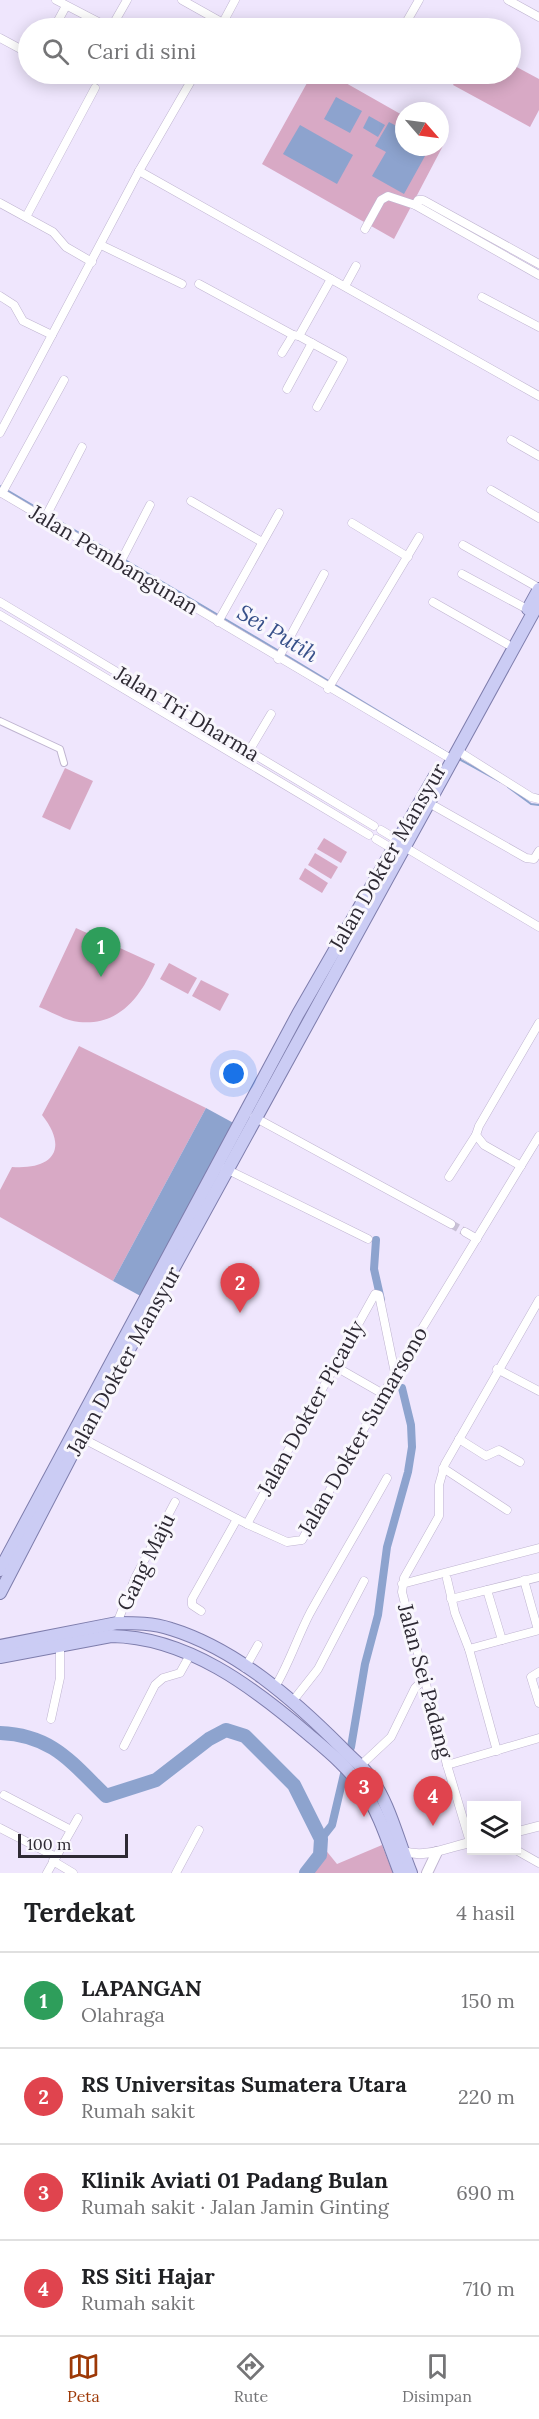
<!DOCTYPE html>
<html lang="id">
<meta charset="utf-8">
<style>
body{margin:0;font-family:Lora,serif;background:#f2f2f2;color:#202124}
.controls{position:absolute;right:18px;bottom:18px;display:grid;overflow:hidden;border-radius:0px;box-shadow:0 3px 15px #0003}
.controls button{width:54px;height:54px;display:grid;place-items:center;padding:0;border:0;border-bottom:2px solid #e0e0e0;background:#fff;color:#202124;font:30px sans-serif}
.compass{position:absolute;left:395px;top:102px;width:54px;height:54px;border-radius:50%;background:#fff;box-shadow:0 3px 15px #0003;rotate:118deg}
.scale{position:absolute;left:18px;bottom:15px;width:110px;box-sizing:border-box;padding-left:6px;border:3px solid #2e2a34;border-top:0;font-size:16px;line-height:21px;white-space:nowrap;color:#2e2a34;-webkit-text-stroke:4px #f9f7fd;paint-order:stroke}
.you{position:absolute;left:234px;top:1074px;width:21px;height:21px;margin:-15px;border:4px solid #fff;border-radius:50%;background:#1a73e8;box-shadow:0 0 0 9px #1a73e833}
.badge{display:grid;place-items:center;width:39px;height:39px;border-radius:50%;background:#9d3907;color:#fff;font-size:20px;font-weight:700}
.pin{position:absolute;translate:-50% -50px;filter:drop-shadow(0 2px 3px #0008)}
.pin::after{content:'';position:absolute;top:32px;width:21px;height:18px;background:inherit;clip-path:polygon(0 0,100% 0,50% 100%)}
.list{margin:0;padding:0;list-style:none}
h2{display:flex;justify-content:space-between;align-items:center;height:78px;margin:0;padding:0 24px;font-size:26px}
h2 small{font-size:20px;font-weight:400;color:#757577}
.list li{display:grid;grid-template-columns:39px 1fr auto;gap:18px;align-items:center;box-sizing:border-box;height:96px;padding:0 24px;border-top:2px solid #e0e0e0}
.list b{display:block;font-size:22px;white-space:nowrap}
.list p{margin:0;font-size:20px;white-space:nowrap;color:#757577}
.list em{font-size:20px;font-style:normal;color:#757577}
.icon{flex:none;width:33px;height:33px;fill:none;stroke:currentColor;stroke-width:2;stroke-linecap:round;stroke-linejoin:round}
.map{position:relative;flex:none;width:539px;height:1873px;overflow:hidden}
.search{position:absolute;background:#fff;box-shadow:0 3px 15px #0003;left:18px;right:18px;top:18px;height:66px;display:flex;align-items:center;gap:15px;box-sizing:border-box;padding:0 21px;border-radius:33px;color:#757577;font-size:22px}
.sheet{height:462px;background:#fff}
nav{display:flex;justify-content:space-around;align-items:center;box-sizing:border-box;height:84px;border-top:2px solid #e0e0e0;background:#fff;font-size:16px;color:#757577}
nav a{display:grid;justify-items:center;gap:3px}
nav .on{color:#9d3907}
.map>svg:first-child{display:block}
.green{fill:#d8a9c5}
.water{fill:#8da3ce}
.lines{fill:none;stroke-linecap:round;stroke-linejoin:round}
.stream{stroke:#8da3ce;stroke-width:2}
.canal{stroke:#8da3ce;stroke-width:8}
.river{stroke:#8da3ce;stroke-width:14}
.minor-tunnel{stroke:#c8c0d5;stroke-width:8;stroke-dasharray:8 4;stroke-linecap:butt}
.pedestrian-casing{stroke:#bfb4d0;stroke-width:8}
.minor-casing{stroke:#bfb4d0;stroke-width:9}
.tertiary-casing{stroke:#bfb4d0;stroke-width:10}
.secondary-casing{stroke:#bfb4d0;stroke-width:12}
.primary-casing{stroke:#7e7dac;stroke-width:14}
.pedestrian{stroke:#fff;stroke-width:6}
.minor{stroke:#fff;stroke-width:8}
.tertiary{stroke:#fff;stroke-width:9}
.secondary{stroke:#fff;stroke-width:10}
.primary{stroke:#cbccf4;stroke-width:12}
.labels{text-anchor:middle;stroke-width:6;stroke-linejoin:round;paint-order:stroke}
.street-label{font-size:21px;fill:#2e2a34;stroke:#f9f7fd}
.water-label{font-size:22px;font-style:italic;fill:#375089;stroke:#f9f7fd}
</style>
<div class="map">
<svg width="539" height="1873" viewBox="0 0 539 1873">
<rect width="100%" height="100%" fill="#efe6fd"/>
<g class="green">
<polygon points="511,64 539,79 539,110 530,127 453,85 459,74 510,74"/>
<polygon points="312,74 330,74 404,116 404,147 440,147 440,137 446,140 394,239 262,164"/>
<polygon points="65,768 93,781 70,830 42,817"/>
<polygon points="324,838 347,852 341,863 317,849"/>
<polygon points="315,853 338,867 331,879 308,865"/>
<polygon points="305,868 328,883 322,893 299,879"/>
<path d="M76,928L155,964C141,996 120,1026 79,1022C66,1021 52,1012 39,1007Z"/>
<polygon points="169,963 197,978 188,994 160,979"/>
<polygon points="201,980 229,994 220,1011 192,996"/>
<path d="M79,1046L206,1108L113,1281L0,1217V1190L12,1167C53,1170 69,1149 42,1115Z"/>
<polygon points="382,1845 393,1873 302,1873 324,1848 337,1864"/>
</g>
<g class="water">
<polygon points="336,97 362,111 350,133 324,119"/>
<polygon points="369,116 385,125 378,137 363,128"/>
<polygon points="389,122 404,130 404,147 430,147 404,194 372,176 386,152 375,146"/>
<polygon points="300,125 353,155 337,184 283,154"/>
<polygon points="206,1108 239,1126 146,1299 113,1281"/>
</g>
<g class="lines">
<g class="stream">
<polyline points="0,486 44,512"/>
<polyline points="49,515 279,651"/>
<polyline points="284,654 451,755"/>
<polyline points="459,759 501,782"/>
<polyline points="508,787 531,804 539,805"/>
</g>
<g class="canal">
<polyline points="376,1240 374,1269 381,1300"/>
<polyline points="351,1747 365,1664 378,1615 387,1547 408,1472 412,1447 411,1425 402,1388"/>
<polyline points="321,1839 332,1825 344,1774"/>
</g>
<path class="river" d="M0,1733C52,1735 71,1762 106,1796L156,1780L209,1739L226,1730L245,1736L294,1785L321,1839L320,1855L306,1873"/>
<polyline class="minor-tunnel" points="451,1224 465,1232"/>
<g class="pedestrian-casing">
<polyline id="pedestrian" points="0,721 60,749 64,763"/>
</g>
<g class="minor-casing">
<g id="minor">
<polyline points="56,0 110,28"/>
<polyline points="182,0 223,23"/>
<polyline points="508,0 539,17"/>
<polyline points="54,28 66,6"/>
<polyline points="111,28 127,0"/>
<polyline points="220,28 235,0"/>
<polyline points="403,28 419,0"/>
<polyline points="0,38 28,53"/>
<polyline points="139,171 539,396"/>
<polyline points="0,203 53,232 66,247 92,262"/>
<polyline points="415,205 418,200 423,200 539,264"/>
<polyline points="26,217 95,88"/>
<polyline points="365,229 381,200 388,196 415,205 539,275"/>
<polyline points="101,245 182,284"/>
<polyline points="199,284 293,335"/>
<polyline points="345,286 356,266"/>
<polyline points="0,296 14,305 23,321 52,335"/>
<polyline points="482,297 539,327"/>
<polyline points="299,336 343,360 317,407"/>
<polyline points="282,353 293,335 299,336 331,279"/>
<polyline points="287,389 312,343"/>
<polyline points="0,433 139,171 195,74"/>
<polyline points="511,440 539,456"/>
<polyline points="491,490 539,518"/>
<polyline points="0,492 446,756"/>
<polyline points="2,493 64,380"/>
<polyline points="191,501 262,542"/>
<polyline points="45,518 82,447"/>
<polyline points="352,523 408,557"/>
<polyline points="463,545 539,588"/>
<polyline points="120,563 150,505"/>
<polyline points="462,574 527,609"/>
<polyline points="0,602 374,826"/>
<polyline points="433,602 507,644"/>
<polyline points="0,615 369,835"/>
<polyline points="218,622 279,513"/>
<polyline points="278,659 324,574"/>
<polyline points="328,689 419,537"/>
<polyline points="458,751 531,797 539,799"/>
<polyline points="246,756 271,714"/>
<polyline points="429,803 526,858 534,859 539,851"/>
<polyline points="381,830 396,839"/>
<polyline points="376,839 391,848"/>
<polyline points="403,846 539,927"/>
<polyline points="254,1117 451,1224"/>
<polyline points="521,1166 484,1145 476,1135 479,1126 539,1023"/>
<polyline points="224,1168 368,1239"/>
<polyline points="449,1177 476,1135"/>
<polyline points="465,1232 477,1239"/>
<polyline points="336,1367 385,1395"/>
<polyline points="497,1369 539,1391"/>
<polyline points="78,1436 247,1524 287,1542 302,1540 395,1373 539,1136"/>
<polyline points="459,1439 486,1456 499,1450 520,1462"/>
<polyline points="443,1468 507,1510"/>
<polyline points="247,1524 375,1294 379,1295 395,1373"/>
<polyline points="447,1579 455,1613 469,1649 497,1751"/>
<polyline points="524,1580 538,1630"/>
<polyline points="402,1584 539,1548"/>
<polyline points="487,1590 502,1640"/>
<polyline points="451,1599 539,1577"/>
<polyline points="201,1611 192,1605 192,1599 237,1519"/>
<polyline points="117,1623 136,1576 175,1502"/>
<polyline points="469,1649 539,1630"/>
<polyline points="245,1668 258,1645"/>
<polyline points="539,1672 531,1677 539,1703"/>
<path d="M275,1687C289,1664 297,1638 310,1613C335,1568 362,1523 387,1478"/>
<polyline points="292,1702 318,1669 364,1581"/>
<polyline points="51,1719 60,1678 60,1647"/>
<polyline points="124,1746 155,1685 163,1678 180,1673 190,1655"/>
<polyline points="447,1765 539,1738"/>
<polyline points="360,1766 391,1737 415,1688 424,1679"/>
<polyline points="4,1795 71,1830"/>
<polyline points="0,1828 56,1857"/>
<polyline points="470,1842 447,1765 402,1592 404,1578 439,1516 439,1485 445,1464 539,1300"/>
<polyline points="516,1850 539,1863"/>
<polyline points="53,1861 73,1873"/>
<polyline points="47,1873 78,1818"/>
<polyline points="176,1873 199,1830"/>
</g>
</g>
<g class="tertiary-casing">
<g id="tertiary">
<polyline points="516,1832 539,1826"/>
<path d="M402,1851C426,1859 448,1847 472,1842"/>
</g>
</g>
<g class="secondary-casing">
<polyline id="secondary" points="427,1873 437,1852"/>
</g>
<g class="primary-casing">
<g id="primary">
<polyline points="528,609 539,589"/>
<polyline points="0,1570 298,1014 435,776"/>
<polyline points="0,1593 81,1437 539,602"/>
<path d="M0,1646L117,1623C135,1623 153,1623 171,1629C236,1649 294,1700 341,1747C349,1756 360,1764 367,1773C389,1800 398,1841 411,1873"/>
<path d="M0,1657L111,1636C187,1637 253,1687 308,1734C328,1751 349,1768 363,1789C380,1814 389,1845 400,1873"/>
</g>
</g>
<use href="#pedestrian" class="pedestrian"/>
<use href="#minor" class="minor"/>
<use href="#tertiary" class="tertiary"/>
<use href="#secondary" class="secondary"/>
<use href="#primary" class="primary"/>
</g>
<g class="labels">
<g class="street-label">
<text transform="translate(114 560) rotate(31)" y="7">Jalan Pembangunan</text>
<text transform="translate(187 714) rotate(31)" y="7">Jalan Tri Dharma</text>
<text transform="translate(388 857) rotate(-60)" y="7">Jalan Dokter Mansyur</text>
<text transform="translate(124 1361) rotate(-61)" y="7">Jalan Dokter Mansyur</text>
<text transform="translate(311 1408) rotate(-61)" y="7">Jalan Dokter Picauly</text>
<text transform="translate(363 1431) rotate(-60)" y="7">Jalan Dokter Sumarsono</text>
<text transform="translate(146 1562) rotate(-64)" y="7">Gang Maju</text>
<text transform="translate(425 1681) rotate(75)" y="7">Jalan Sei Padang</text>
</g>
<g class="water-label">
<text transform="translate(278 633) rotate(31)" y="8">Sei Putih</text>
</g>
</g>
</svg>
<div class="controls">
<button><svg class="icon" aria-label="layers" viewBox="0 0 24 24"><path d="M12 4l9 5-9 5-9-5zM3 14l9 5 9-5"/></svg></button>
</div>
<svg class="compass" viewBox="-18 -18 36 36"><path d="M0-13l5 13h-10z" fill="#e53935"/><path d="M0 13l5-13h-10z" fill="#757577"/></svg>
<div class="scale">100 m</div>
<div class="you"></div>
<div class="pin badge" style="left:101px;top:977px;background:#2e9e5b">1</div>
<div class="pin badge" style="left:240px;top:1313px;background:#e0444e">2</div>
<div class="pin badge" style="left:364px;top:1817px;background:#e0444e">3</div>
<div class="pin badge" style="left:433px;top:1826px;background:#e0444e">4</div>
<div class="search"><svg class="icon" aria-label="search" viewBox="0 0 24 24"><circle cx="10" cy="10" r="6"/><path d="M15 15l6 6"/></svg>Cari di sini</div>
</div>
<section class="sheet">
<h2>Terdekat<small>4 hasil</small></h2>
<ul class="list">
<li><span class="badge" style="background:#2e9e5b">1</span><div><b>LAPANGAN</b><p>Olahraga</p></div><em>150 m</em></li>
<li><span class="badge" style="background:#e0444e">2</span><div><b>RS Universitas Sumatera Utara</b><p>Rumah sakit</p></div><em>220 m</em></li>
<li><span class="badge" style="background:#e0444e">3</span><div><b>Klinik Aviati 01 Padang Bulan</b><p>Rumah sakit · Jalan Jamin Ginting</p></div><em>690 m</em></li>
<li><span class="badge" style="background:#e0444e">4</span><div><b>RS Siti Hajar</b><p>Rumah sakit</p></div><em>710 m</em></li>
</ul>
</section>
<nav>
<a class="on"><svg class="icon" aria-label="map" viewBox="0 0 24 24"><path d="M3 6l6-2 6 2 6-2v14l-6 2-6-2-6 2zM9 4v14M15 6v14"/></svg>Peta</a>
<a><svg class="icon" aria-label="directions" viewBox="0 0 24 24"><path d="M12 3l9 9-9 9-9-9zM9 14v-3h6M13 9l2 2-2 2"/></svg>Rute</a>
<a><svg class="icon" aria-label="saved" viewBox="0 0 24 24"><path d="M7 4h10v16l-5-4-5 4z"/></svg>Disimpan</a>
</nav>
